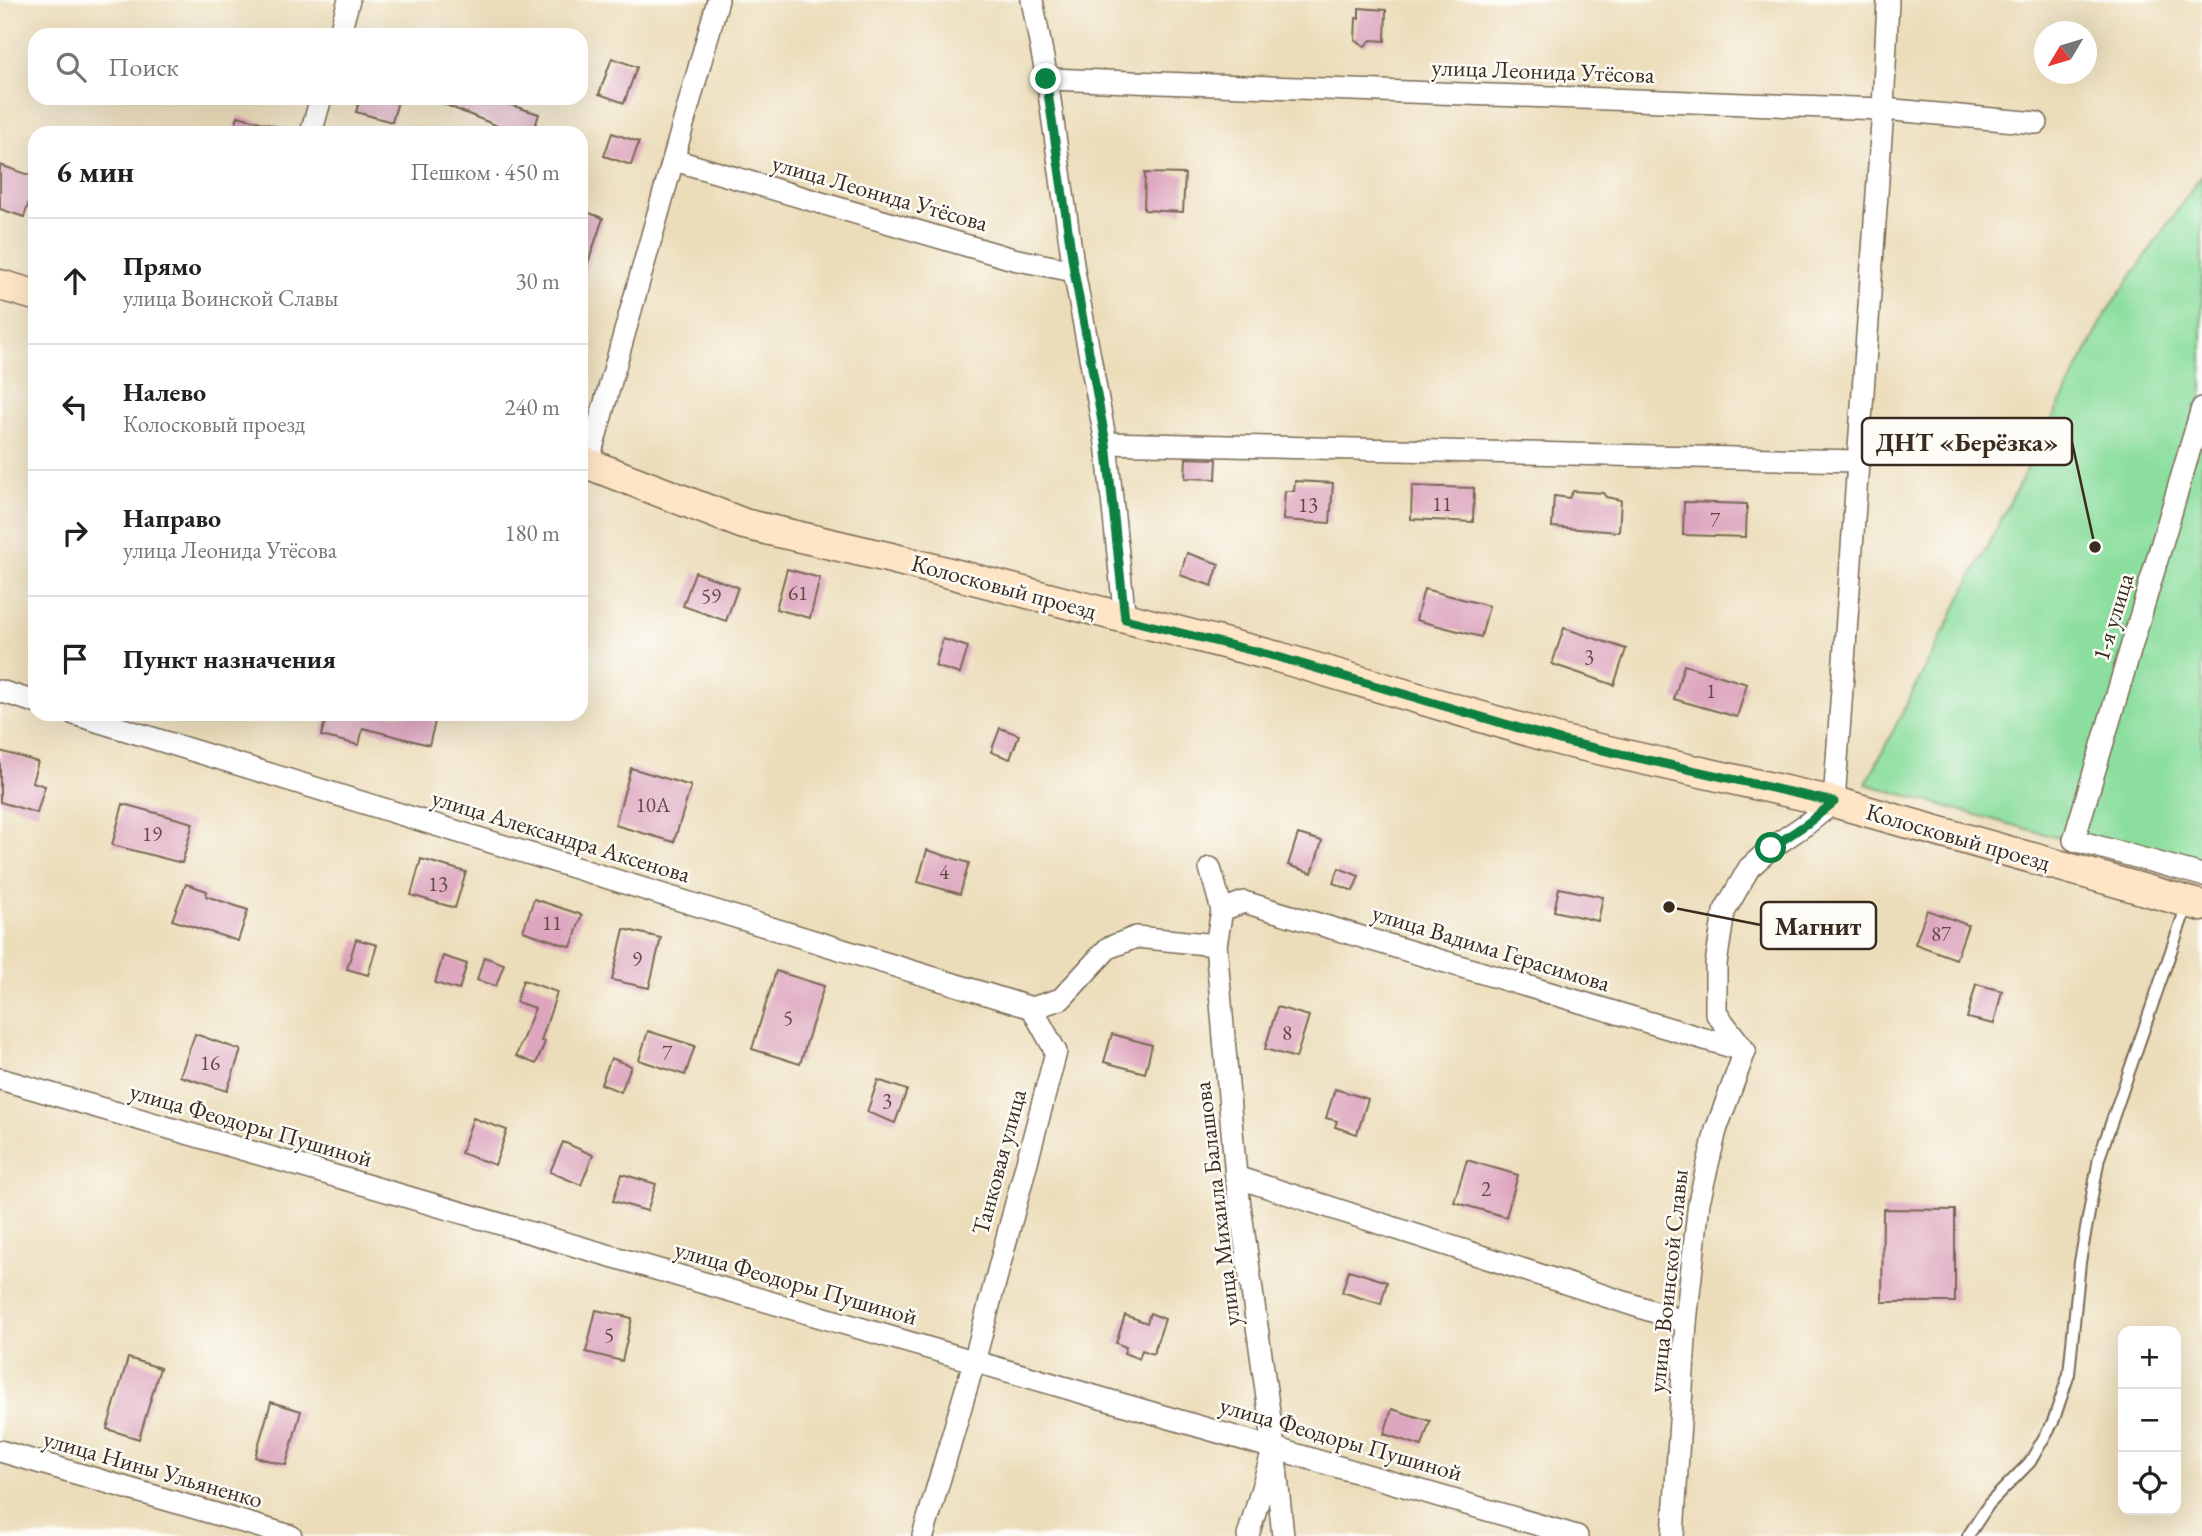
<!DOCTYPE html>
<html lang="ru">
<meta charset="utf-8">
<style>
body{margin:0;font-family:"EB Garamond",serif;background:#f6f6f6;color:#202124}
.controls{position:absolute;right:21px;bottom:21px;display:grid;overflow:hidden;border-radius:14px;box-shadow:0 7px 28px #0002}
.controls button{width:63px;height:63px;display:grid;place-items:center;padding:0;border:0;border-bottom:2px solid #e0e0e0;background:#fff;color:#202124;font:35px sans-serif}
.compass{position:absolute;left:2034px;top:21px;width:63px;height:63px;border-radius:50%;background:#fff;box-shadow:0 7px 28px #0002;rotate:232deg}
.stop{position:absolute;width:21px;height:21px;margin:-16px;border:5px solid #0b8043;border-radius:50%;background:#fff}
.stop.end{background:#0b8043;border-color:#fff;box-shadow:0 2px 7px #0008}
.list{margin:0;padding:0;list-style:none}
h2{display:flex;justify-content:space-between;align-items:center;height:91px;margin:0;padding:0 28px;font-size:30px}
h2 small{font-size:23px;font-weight:400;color:#757577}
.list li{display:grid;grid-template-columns:46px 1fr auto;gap:21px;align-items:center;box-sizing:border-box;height:126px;padding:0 28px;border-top:2px solid #e0e0e0}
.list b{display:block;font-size:26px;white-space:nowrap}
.list p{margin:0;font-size:23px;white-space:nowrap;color:#757577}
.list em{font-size:23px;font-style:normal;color:#757577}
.icon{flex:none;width:38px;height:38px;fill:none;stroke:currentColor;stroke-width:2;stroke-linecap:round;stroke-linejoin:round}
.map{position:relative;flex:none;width:2202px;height:1536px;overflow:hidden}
.search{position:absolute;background:#fff;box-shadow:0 7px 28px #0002;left:28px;top:28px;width:560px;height:77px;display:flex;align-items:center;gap:18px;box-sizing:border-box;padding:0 24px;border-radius:21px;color:#757577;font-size:26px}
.panel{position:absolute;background:#fff;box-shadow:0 7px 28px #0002;left:28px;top:126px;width:560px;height:595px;border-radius:21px}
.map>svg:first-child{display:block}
.green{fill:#8bde9e;stroke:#63845e;stroke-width:2}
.building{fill:#dda5be}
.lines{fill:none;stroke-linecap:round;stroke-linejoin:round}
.lane-casing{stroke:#796955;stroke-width:14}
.street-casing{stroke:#796955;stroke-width:24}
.secondary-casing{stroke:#796955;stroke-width:33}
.lane{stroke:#fff;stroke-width:10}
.street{stroke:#fff;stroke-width:21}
.secondary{stroke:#fee5c5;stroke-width:30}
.route{stroke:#0b8043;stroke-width:9}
.labels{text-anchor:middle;stroke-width:5;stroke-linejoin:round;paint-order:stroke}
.number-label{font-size:21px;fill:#644946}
.street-label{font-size:24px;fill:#3b2a1e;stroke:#fdfcf7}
.leader{fill:none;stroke:#3b2a1e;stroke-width:2.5}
.callout-dot{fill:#3b2a1e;stroke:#fdfcf7;stroke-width:2.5}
.callout{fill:#fdfcf7;stroke:#3b2a1e;stroke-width:2.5}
.callout-label{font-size:26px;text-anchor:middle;font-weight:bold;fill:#3b2a1e}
</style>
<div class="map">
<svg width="2202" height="1536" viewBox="0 0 2202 1536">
<rect width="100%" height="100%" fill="#fdfcf7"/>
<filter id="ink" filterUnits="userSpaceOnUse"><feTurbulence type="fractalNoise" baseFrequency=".0143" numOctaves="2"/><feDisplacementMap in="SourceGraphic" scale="14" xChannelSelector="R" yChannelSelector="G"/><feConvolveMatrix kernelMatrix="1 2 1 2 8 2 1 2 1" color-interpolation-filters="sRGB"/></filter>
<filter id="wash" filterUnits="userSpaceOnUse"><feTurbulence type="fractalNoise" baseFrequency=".00686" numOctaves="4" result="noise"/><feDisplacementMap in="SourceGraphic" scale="28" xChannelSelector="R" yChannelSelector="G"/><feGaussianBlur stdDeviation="1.57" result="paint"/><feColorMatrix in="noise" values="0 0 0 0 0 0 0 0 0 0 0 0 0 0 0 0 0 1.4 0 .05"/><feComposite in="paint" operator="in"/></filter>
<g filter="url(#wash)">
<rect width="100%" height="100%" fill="#ecddba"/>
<polygon class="green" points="2202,175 2202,878 1866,784 2108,310"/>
<g id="blocks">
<g class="building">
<polygon points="1359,8 1386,10 1385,41 1371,40 1365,46 1355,40 1356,18 1359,18"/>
<polygon points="612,58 637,67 624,103 599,94"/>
<polygon points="360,98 399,98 392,122 356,112"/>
<polygon points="429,98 488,98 539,114 533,133 503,133 505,129"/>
<polygon points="238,116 282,128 281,133 233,133"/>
<polygon points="612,133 639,142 631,165 604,156"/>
<polygon points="0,165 35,177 35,184 24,217 0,209"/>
<polygon points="1145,173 1185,174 1183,212 1144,210"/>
<polygon points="581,210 603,218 584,275 581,274"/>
<polygon points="1186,458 1217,459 1216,479 1185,478"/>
<polygon points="1295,481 1333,483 1330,523 1283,520 1285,491 1294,491"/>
<polygon points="1412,486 1474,488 1473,522 1411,519"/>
<polygon points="1573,491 1603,493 1606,497 1621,500 1619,532 1552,527 1554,496 1569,498"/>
<polygon points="1684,502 1747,504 1746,537 1683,535"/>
<polygon points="1187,553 1219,564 1212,586 1180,575"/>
<polygon points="787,569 820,578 810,618 776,609"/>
<polygon points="695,572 738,587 726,621 683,606"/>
<polygon points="1424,589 1489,606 1481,637 1416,620"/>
<polygon points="1564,628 1626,649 1614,685 1552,664"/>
<polygon points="943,639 968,647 960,674 935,666"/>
<polygon points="1684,665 1747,684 1737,717 1674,699"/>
<polygon points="327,714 437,714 429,745 363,728 359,745 321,736"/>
<polygon points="1000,728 1019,735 1010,759 991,752"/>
<polygon points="0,751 38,762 32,782 45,786 37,813 0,802"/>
<polygon points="631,768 691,786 674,842 615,825"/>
<polygon points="123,804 193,823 182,863 112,845"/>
<polygon points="1298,834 1322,841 1312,873 1288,865"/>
<polygon points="927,850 969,863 960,894 918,882"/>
<polygon points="421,859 466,872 455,908 411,895"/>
<polygon points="1339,868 1359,876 1353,891 1333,883"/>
<polygon points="186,884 207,891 206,896 248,910 238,941 172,920"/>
<polygon points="1559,888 1603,897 1598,921 1554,911"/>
<polygon points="534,899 582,915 571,947 523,931"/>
<polygon points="1927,910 1968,925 1956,959 1915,944"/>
<polygon points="624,929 661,938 649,988 612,980"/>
<polygon points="356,939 377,945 368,975 347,969"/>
<polygon points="443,956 467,964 459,990 435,983"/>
<polygon points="484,957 504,964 496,986 477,980"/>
<polygon points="776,971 824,986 800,1064 752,1049"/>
<polygon points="523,980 557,992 541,1041 545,1042 536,1064 516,1056 535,1008 516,1002"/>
<polygon points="1976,984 2002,991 1994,1024 1967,1018"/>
<polygon points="1277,1007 1309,1016 1296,1058 1265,1049"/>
<polygon points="648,1031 695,1046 685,1075 639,1060"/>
<polygon points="195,1034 241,1050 227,1091 180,1076"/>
<polygon points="1112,1034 1152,1045 1145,1073 1104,1062"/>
<polygon points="611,1058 631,1066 621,1092 601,1084"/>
<polygon points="878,1080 907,1090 895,1123 867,1112"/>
<polygon points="1335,1089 1368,1099 1357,1134 1335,1127 1337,1121 1326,1118"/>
<polygon points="473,1118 507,1130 495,1165 461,1153"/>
<polygon points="563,1142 593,1155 581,1185 550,1172"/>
<polygon points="1467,1160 1518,1175 1506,1217 1454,1202"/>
<polygon points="622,1174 656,1184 647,1211 613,1201"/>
<polygon points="1883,1209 1955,1210 1955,1302 1882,1302"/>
<polygon points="1349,1270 1387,1282 1381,1304 1342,1292"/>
<polygon points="596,1310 632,1318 622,1361 586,1352"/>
<polygon points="1150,1313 1165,1319 1153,1354 1142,1350 1139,1359 1124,1353 1126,1347 1116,1343 1125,1315 1147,1323"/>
<polygon points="128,1358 160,1368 139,1439 107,1429"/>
<polygon points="271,1402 301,1411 286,1465 255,1457"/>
<polygon points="1392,1409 1430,1421 1422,1446 1384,1434"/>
</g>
</g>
</g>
<g filter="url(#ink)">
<use href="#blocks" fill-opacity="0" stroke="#796955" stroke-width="2"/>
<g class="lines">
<g class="lane-casing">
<polyline id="lane" points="1968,1536 1989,1504 2030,1462 2053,1422 2069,1374 2080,1262 2099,1158 2187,905"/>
</g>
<g class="street-casing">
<g id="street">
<polyline points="1032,0 1047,79 1074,271 1106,443 1125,619"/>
<polyline points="339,35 349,0"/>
<polyline points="1047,79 1883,109 2037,123"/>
<polyline points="311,133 321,98"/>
<polyline points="674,160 1013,259 1074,271"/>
<polyline points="2202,408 2074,840 2202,875"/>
<polyline points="1106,443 1858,461"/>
<polyline points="588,463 718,0"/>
<polyline points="0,691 35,702"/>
<polyline points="74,714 1032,1008"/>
<polyline points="1210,868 1222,910 1216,945 1236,1177 1274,1447 1283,1536"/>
<polyline points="1222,910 1244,902 1745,1051"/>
<polyline points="1745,1051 1716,1013 1716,964 1724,912 1749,868 1771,848 1808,823 1834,802 1883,109 1888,0"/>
<polyline points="0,1079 1577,1536"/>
<polyline points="1236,1177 1686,1322"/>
<polyline points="0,1451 291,1536"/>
<polyline points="923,1536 974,1362 1056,1052 1032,1008 1061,999 1108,948 1136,937 1216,945"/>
<polyline points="1248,1536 1271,1457"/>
<polyline points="1673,1536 1686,1322 1699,1202 1716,1130 1745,1051"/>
</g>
</g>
<g class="secondary-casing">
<g id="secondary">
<polyline points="0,285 35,295"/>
<polyline points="581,461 744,524 887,557 1278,657 1563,741 1834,802 2202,906"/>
</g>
</g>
<use href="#lane" class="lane"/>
<use href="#street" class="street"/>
<use href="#secondary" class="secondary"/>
</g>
</g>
<g class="lines" filter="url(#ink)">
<polyline class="route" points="1046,79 1074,271 1106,443 1125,619 1278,657 1563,741 1834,802 1808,823 1771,848"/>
</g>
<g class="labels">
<g class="number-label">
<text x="1442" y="511">11</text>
<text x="1308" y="512">13</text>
<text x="1715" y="527">7</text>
<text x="798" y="600">61</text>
<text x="711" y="603">59</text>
<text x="1589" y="664">3</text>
<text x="1711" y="698">1</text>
<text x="653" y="812">10А</text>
<text x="152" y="841">19</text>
<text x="944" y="879">4</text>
<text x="438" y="891">13</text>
<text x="552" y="930">11</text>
<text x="1941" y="941">87</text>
<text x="637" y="966">9</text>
<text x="788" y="1025">5</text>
<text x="1287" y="1040">8</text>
<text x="667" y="1060">7</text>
<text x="210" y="1070">16</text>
<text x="887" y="1108">3</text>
<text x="1486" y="1196">2</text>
<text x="609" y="1342">5</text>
</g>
<g class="street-label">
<text transform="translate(1543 71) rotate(2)" y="8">улица Леонида Утёсова</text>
<text transform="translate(880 193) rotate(16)" y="8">улица Леонида Утёсова</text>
<text transform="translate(1004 587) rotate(15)" y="8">Колосковый проезд</text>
<text transform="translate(2113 617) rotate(-73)" y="8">1-я улица</text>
<text transform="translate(561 836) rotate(17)" y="8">улица Александра Аксенова</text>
<text transform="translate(1958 837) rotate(16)" y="8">Колосковый проезд</text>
<text transform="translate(1491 948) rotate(17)" y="8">улица Вадима Герасимова</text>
<text transform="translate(251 1125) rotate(16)" y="8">улица Феодоры Пушиной</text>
<text transform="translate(999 1162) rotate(-75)" y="8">Танковая улица</text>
<text transform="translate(1217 1204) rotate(-97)" y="8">улица Михаила Балашова</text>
<text transform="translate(1668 1281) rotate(-84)" y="8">улица Воинской Славы</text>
<text transform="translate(796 1283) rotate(16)" y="8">улица Феодоры Пушиной</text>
<text transform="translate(1341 1439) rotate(16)" y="8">улица Феодоры Пушиной</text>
<text transform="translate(153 1469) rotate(16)" y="8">улица Нины Ульяненко</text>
</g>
</g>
<path class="leader" d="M2095 547L2072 442M1669 907L1761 925"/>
<g class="callout-dot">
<circle cx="2095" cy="547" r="7"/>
<circle cx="1669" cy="907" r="7"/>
</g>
<g class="callout">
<rect x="1862" y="418" width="210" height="47" rx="7"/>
<rect x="1761" y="902" width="115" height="47" rx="7"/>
</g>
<g class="callout-label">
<text x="1967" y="451">ДНТ «Берёзка»</text>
<text x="1818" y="935">Магнит</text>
</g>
</svg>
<div class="controls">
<button>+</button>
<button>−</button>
<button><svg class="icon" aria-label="locate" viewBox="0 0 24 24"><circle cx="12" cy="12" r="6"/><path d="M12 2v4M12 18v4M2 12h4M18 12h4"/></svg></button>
</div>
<svg class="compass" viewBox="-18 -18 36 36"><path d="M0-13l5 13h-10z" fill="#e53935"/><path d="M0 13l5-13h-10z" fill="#757577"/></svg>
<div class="stop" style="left:1771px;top:848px"></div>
<div class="stop end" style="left:1046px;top:79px"></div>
<div class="search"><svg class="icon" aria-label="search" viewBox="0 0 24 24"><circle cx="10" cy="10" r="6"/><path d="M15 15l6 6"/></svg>Поиск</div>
<section class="panel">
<h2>6 мин<small>Пешком · 450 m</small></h2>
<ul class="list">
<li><svg class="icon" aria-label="ahead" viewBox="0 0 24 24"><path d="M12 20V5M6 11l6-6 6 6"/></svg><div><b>Прямо</b><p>улица Воинской Славы</p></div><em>30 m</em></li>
<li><svg class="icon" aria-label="left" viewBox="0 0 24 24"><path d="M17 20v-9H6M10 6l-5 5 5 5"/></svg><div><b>Налево</b><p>Колосковый проезд</p></div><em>240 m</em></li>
<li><svg class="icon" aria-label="right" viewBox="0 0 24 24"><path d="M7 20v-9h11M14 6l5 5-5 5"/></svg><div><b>Направо</b><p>улица Леонида Утёсова</p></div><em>180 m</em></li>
<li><svg class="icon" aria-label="arrive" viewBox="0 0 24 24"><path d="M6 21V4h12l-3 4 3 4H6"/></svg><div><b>Пункт назначения</b></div></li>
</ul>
</section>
</div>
